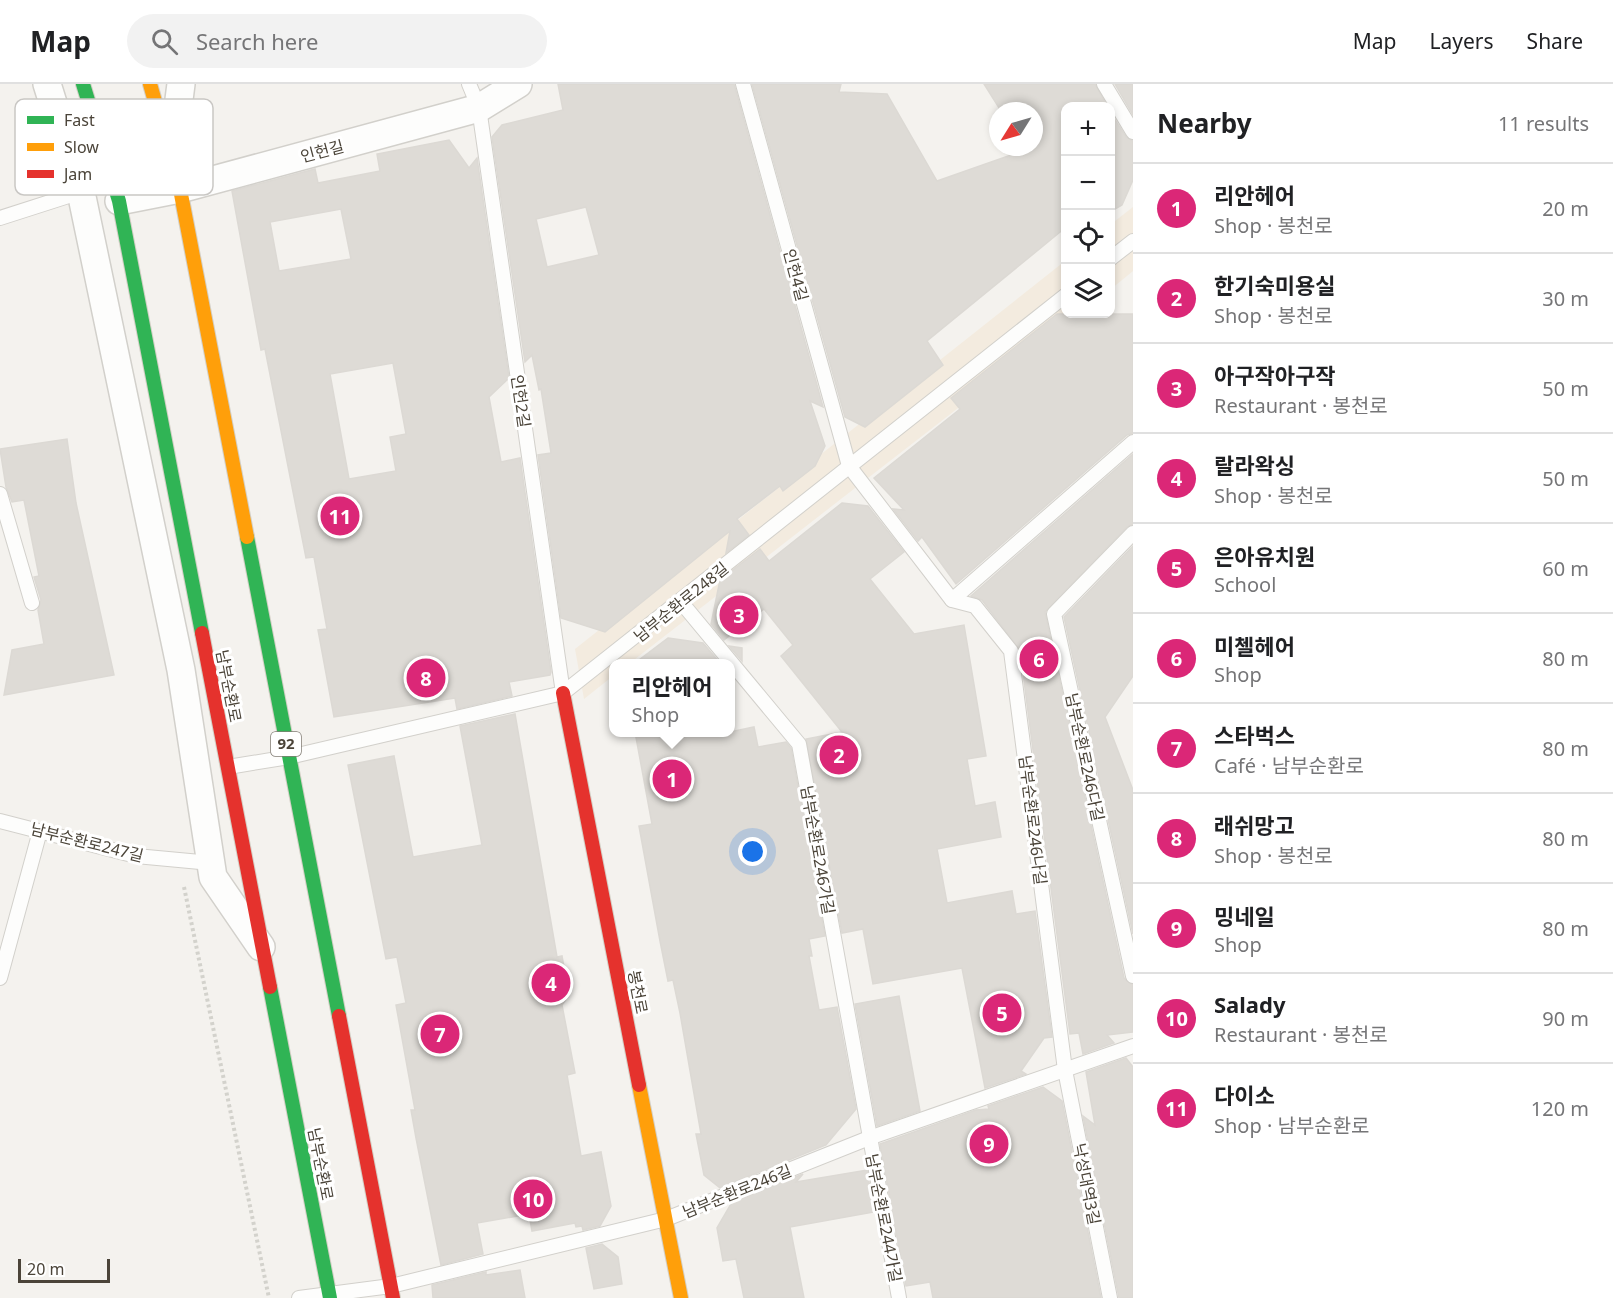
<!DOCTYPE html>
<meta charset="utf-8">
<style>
body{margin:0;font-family:"Noto Sans","Noto Sans KR",sans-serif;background:#f2f2f2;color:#202124}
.controls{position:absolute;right:18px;top:18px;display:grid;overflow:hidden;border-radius:12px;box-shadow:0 3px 9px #0003}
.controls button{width:54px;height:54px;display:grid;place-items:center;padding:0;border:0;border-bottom:2px solid #e0e0e0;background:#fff;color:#202124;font:30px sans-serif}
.compass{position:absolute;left:989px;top:18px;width:54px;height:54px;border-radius:50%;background:#fff;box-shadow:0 3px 9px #0003;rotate:233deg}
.scale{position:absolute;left:18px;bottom:15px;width:92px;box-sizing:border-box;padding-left:6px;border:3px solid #4b4439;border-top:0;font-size:16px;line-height:21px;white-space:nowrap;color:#4b4439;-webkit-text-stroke:4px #fff;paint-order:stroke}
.you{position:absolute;left:753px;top:768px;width:21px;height:21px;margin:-15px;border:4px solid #fff;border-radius:50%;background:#1a73e8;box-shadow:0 0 0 9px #1a73e833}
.badge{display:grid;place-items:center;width:39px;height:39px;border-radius:50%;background:#db2777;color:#fff;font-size:20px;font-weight:700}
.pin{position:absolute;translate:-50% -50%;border:3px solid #fff;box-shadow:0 2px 6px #0006}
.popup{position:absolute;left:609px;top:575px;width:126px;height:78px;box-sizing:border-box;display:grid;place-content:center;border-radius:12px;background:#fff;filter:drop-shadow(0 2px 4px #0005);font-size:20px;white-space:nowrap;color:#757577}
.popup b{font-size:22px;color:#202124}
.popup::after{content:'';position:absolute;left:50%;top:100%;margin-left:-12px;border:12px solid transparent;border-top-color:#fff}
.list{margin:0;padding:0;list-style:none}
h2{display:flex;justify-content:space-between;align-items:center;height:78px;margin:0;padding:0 24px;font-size:26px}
h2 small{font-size:20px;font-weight:400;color:#757577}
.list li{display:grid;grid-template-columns:39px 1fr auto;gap:18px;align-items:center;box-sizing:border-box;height:90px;padding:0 24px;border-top:2px solid #e0e0e0}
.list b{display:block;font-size:22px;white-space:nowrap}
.list p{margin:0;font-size:20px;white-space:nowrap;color:#757577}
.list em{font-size:20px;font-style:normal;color:#757577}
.icon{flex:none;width:33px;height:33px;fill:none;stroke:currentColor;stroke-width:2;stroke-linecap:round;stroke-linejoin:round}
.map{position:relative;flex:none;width:1133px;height:1214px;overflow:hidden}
header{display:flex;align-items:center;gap:36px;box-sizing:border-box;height:84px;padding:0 30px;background:#fff;border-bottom:2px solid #e0e0e0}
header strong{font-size:28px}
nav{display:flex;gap:33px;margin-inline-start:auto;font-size:21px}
.search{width:420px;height:54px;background:#f2f2f2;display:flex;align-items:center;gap:15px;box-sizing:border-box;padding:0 21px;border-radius:33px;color:#757577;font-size:22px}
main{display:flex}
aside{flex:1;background:#fff}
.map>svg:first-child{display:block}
.commercial{fill:#f3ebdf}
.building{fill:#dedbd6;stroke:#dcd9d4;stroke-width:1.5;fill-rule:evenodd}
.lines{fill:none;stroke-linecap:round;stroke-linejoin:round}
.lane-casing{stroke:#d2d0cb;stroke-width:16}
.street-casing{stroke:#d2d0cb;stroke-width:30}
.fast-casing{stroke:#d3cfc5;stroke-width:16}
.slow-casing{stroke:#d3cfc5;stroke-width:16}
.jam-casing{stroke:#d3cfc5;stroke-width:16}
.path{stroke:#d3d2cc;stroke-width:4;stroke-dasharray:3 3;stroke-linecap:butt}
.lane{stroke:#fdfdfc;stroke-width:14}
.street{stroke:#fdfdfc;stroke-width:27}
.fast{stroke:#30b455;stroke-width:14}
.slow{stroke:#ff9f0a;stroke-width:14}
.jam{stroke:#e5322d;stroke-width:14}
.labels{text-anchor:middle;stroke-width:6;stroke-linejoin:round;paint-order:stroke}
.shield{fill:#fff;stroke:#817c74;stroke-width:1.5}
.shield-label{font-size:15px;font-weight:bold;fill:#4b4439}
.street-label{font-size:16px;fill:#4b4439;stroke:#fff}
.key{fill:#fff;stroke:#c9c7c4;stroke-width:1.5}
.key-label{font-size:16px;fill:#4b4439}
</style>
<header>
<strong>Map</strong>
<div class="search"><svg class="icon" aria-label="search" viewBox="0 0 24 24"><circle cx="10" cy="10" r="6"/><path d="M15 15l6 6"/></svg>Search here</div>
<nav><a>Map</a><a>Layers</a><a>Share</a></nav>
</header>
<main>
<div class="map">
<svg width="1133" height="1214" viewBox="0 0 1133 1214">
<rect width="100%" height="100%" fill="#f4f2ee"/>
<g class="commercial">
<polygon points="1133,123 1133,187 1111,205 1110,141"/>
<polygon points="1065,177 1066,230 1079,230 630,579 614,580 613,592 584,615 575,565"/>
</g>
<g class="building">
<path d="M558,0H734L823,323L810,317L825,362L815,382L783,407L780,402L737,435L749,451L726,469L730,447L605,548L561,534L538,371L551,369L541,305L539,306L532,271L525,278L492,53L502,41L563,26ZM586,123L599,171L547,183L536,135Z"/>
<polygon points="752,0 841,0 839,8 887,10 937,97 1025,66 1023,63 1034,63 1034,27 1001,27 984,0 1095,0 1107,22 1065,22 1065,144 927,257 943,281 865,343 845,333"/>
<polygon points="1115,0 1133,0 1133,31"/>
<polygon points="1110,28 1126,53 1133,57 1133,96 1122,121 1110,128"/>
<path d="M449,56L469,84L477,74L509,294L489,313L501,378L520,374L551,588L550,591L509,598L512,612L457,625L455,614L334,633L318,546L327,545L314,473L306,474L265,265L261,266L232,107L315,85L318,99L380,87L377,70ZM341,125L351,175L279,187L270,138ZM393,279L406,350L390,353L396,387L349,395L330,290Z"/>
<polygon points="1057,230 1133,230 1133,349 1127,351 956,500 922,453 918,457 893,425 904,426 874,394 960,325 951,314"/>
<polygon points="67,355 76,419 114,591 4,611 12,566 44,560 38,526 41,516 34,493 39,492 24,416 12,418 6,403 0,365"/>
<polygon points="1133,370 1133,440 1127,443 1045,528 1124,894 1133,901 1133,948 1107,951 1114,959 1083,970 1079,949 1070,950 1020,566 982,516 971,512"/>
<polygon points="842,419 868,422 904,468 870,495 914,550 964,541 986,672 967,675 975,722 995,718 1001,753 937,765 947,819 1012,807 1016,830 1035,827 1052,953 1044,954 1021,987 1026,990 985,1004 962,884 873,900 863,845 842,849 806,655 842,648 781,572 793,561 764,525 724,556 711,540 720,496 760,465 769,477"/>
<polygon points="1133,462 1133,592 1105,633 1133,706 1133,850 1064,533"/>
<polygon points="668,554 703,559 720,579 635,579"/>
<polygon points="729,562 742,564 742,577"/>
<polygon points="515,630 557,873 562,872 569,911 562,921 575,989 567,991 581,1072 601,1068 611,1122 600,1142 583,1146 582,1142 576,1143 575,1139 532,1147 529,1130 477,1139 483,1170 441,1181 416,1054 411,1026 415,1026 396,921 406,919 397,873 386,875 348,681 394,672 413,773 482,761 460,642"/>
<polygon points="754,643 758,663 786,658 791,664 825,852 809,855 812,872 809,872 819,926 837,923 856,1025 826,1061 720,1104 704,1091 696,1050 701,1050 680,929 673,896 668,897 660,857 639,742 652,740 635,648 730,648"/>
<polygon points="899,912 920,1027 877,1042 855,920"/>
<polygon points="1126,974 1133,983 1133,1214 1119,1214 1083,1032 1095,1041 1086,988"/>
<polygon points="1043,1003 1062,1017 1101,1214 933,1214 930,1198 906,1202 880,1060 976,1026 989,1025 988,1022"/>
<polygon points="867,1086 874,1128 790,1143 804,1214 744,1214 736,1175 723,1177 717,1144 732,1118 803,1090 796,1098"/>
<polygon points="602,1160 618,1173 622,1200 594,1205 586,1164"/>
<polygon points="520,1186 525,1214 433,1214 432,1201 486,1188 486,1191"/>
</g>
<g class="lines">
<g class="lane-casing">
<g id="lane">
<polyline points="469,0 479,24 563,609"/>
<polyline points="743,0 849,382 952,516 975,522 1011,567 1065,986 1110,1214"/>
<polyline points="1104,0 1133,48"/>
<polyline points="0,134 81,108"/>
<polyline points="1110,175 1133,157"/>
<polyline points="0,410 32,519"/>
<polyline points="1133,449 1054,530 1133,892"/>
<polyline points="952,516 1133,358"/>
<polyline points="681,518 799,660 899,1214"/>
<polyline points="228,683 289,673 563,609 1066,211"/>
<polyline points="0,737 136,772 211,779"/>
<polyline points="0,894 40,747"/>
<polyline points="299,1214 391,1202 666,1135 869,1054 1133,962"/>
</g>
</g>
<g class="street-casing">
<g id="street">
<polyline points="47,0 81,108 181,586 213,793 261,863"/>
<polyline points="172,70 181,0"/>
<polyline points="119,117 180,105 479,24 518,0"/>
</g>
</g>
<g class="fast-casing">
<g id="fast">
<polyline points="83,0 119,117 202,549"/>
<polyline points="247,453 339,932"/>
<polyline points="270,903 330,1214"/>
</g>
</g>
<g class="slow-casing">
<g id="slow">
<polyline points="150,0 180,105 247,453"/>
<polyline points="639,1001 681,1214"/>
</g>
</g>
<g class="jam-casing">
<g id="jam">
<polyline points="202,549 270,903"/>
<polyline points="563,609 639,1001"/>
<polyline points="339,932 393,1214"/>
</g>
</g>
<polyline class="path" points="184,803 269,1214"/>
<use href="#lane" class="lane"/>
<use href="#street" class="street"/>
<use href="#fast" class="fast"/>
<use href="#slow" class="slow"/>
<use href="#jam" class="jam"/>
</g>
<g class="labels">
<rect class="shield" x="271" y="648" width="30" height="24" rx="4.5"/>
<g class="shield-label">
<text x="286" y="665">92</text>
</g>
<g class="street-label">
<text transform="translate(322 67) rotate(-15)" y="6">인헌길</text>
<text transform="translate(796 191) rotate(75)" y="6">인헌4길</text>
<text transform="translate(521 317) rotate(82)" y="6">인헌2길</text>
<text transform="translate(681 518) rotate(-39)" y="6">남부순환로248길</text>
<text transform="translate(229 602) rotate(79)" y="6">남부순환로</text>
<text transform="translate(1085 673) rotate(78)" y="6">남부순환로246다길</text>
<text transform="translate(1033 736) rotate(83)" y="6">남부순환로246나길</text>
<text transform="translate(87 758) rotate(14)" y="6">남부순환로247길</text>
<text transform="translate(818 766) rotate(80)" y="6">남부순환로246가길</text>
<text transform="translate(638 908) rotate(79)" y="6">봉천로</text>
<text transform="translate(321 1080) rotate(79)" y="6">남부순환로</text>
<text transform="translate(1087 1100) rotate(79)" y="6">낙성대역3길</text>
<text transform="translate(737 1107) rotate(-22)" y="6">남부순환로246길</text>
<text transform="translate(884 1134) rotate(79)" y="6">남부순환로244가길</text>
</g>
</g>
<rect x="15" y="15" width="198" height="96" rx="9" class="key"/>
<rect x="27" y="32" width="27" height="8" fill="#30b455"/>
<rect x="27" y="59" width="27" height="8" fill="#ff9f0a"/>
<rect x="27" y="86" width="27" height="8" fill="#e5322d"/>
<g class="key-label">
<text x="64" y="42">Fast</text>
<text x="64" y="69">Slow</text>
<text x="64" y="96">Jam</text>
</g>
</svg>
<div class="controls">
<button>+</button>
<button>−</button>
<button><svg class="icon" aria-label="locate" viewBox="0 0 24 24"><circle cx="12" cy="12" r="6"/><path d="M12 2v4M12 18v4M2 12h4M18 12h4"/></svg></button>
<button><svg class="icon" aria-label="layers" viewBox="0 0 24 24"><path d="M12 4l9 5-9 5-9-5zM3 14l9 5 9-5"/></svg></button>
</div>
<svg class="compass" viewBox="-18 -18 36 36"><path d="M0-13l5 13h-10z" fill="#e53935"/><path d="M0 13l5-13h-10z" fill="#757577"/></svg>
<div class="scale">20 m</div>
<div class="you"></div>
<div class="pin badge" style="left:672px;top:695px">1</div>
<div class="popup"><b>리안헤어</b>Shop</div>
<div class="pin badge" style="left:839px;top:671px">2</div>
<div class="pin badge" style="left:739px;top:531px">3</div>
<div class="pin badge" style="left:551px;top:899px">4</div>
<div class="pin badge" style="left:1002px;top:929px">5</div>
<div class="pin badge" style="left:1039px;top:575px">6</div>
<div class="pin badge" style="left:440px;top:950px">7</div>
<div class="pin badge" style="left:426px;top:594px">8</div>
<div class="pin badge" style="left:989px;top:1060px">9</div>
<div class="pin badge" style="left:533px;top:1115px">10</div>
<div class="pin badge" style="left:340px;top:432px">11</div>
</div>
<aside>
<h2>Nearby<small>11 results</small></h2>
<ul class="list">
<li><span class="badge">1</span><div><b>리안헤어</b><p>Shop · 봉천로</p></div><em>20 m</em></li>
<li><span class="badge">2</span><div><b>한기숙미용실</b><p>Shop · 봉천로</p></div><em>30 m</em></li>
<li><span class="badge">3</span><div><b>아구작아구작</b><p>Restaurant · 봉천로</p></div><em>50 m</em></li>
<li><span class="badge">4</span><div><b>랄라왁싱</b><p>Shop · 봉천로</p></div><em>50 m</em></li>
<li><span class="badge">5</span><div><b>은아유치원</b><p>School</p></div><em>60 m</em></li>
<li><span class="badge">6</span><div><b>미첼헤어</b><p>Shop</p></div><em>80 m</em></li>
<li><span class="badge">7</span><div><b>스타벅스</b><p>Café · 남부순환로</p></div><em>80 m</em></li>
<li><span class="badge">8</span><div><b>래쉬망고</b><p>Shop · 봉천로</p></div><em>80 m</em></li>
<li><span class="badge">9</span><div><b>밍네일</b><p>Shop</p></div><em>80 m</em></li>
<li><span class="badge">10</span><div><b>Salady</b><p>Restaurant · 봉천로</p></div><em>90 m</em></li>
<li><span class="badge">11</span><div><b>다이소</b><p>Shop · 남부순환로</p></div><em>120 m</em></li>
</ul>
</aside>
</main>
